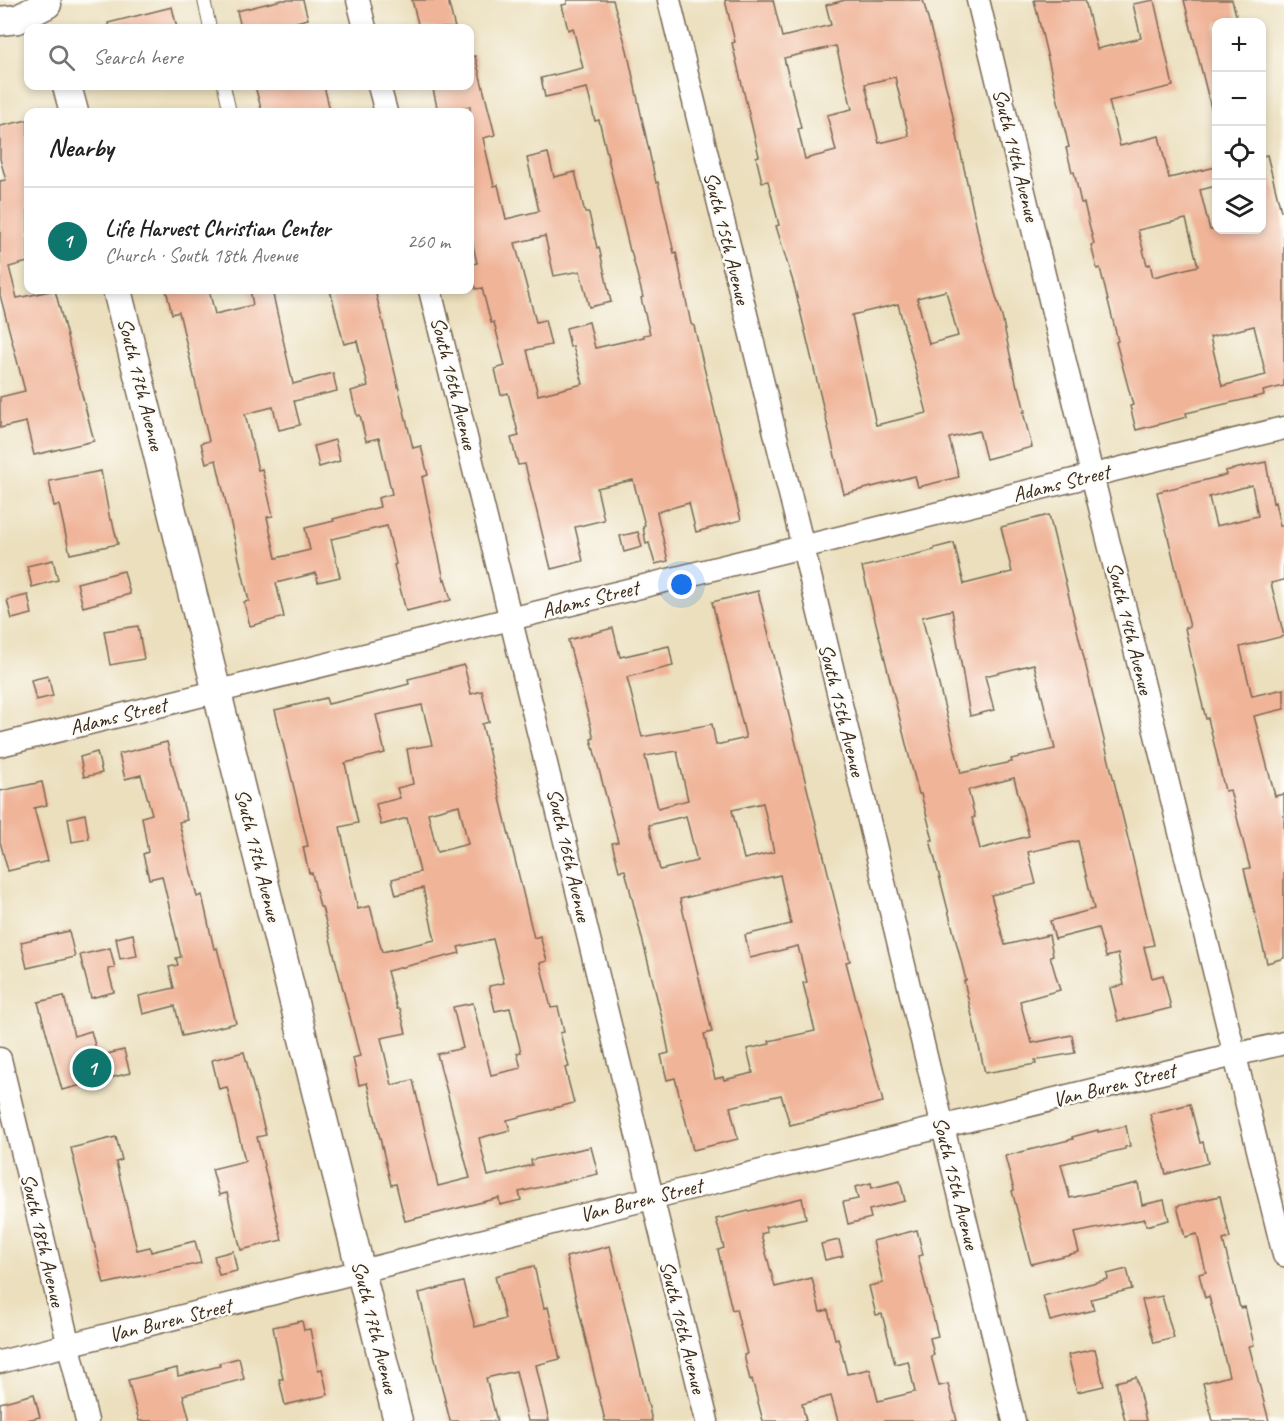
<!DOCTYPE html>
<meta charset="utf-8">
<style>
body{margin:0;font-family:Caveat,sans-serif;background:#f6f6f6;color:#222}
.controls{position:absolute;right:18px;top:18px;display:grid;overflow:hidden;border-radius:12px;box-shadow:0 3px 9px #0003}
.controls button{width:54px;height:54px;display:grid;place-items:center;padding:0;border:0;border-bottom:2px solid #e0e0e0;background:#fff;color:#222;font:30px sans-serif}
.you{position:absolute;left:682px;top:585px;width:21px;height:21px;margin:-15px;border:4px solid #fff;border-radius:50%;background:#1a73e8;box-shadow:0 0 0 9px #1a73e833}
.badge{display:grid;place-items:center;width:39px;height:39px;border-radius:50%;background:#0f766e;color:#fff;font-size:20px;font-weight:700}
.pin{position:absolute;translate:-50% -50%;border:3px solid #fff;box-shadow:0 2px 6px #0006}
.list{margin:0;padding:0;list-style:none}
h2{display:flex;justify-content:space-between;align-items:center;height:78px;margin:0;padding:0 24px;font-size:26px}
h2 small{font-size:20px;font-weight:400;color:#767676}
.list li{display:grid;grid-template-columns:39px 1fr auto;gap:18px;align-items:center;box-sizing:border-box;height:108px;padding:0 24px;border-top:2px solid #e0e0e0}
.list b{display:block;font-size:22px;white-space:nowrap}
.list p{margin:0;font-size:20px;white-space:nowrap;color:#767676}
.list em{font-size:20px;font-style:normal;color:#767676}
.icon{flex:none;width:33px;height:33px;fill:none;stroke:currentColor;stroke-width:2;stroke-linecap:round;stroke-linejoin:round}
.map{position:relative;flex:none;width:1284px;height:1421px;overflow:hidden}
.search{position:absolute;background:#fff;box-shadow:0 3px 9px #0003;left:24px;top:24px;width:450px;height:66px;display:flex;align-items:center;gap:15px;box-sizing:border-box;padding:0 21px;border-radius:12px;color:#767676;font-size:22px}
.panel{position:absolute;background:#fff;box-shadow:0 3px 9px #0003;left:24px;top:108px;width:450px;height:186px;border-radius:12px}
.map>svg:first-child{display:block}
.building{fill:#f0b498;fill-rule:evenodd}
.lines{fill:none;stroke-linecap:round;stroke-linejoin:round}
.service-casing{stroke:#796956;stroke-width:14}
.minor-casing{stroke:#796956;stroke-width:25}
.tertiary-casing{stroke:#796956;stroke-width:31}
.service{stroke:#fff;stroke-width:12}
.minor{stroke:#fff;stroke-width:22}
.tertiary{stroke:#fff;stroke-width:28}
.labels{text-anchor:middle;stroke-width:5;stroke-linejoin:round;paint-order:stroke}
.street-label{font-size:21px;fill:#3b2a1e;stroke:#fdfcf7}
</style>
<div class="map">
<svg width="1284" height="1421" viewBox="0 0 1284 1421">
<rect width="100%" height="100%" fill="#fdfcf7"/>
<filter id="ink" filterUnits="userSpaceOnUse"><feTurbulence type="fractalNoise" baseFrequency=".0167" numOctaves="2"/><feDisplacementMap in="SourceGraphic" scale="12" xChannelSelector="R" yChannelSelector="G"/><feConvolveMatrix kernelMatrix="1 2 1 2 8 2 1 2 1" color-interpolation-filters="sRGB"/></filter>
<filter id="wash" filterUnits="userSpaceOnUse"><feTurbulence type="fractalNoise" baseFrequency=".008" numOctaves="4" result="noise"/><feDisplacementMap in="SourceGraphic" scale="24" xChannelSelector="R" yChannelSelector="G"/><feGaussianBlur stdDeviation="1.35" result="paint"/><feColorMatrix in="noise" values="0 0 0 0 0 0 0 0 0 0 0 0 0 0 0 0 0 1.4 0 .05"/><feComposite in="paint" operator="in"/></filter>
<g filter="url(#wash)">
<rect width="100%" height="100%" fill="#ebdfbd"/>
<g id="blocks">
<g class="building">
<polygon points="282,0 303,0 308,19 272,28 241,28 237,11"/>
<polygon points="412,0 448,0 455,28 419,28"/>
<polygon points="567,0 613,0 627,50 656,183 658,182 674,253 676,252 691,324 694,326 741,520 696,532 689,503 657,512 668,561 655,564 649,543 646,544 643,526 645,525 633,480 597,488 604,520 575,527 583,561 551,569 525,464 518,465 511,438 519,436 508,393 501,395 495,369 505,366 494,322 491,323 482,288 476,289 470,265 477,263 470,232 470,106 438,112 433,89 447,86 470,86 470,56 475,56 495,135 483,138 494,186 498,185 506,219 539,211 527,158 548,153 554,177 575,172 585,213 589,213 597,248 599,247 611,302 589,307 580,271 554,276 545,236 515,243 536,322 545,320 551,345 527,350 538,395 583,384 573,346 570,347 566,328 589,322 595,348 644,337 643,335 650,334 641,298 643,297 631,251 630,251 599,120 595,121 587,88 545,97 541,78 583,68 573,28 568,30 562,5 567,4"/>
<path d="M725,0H773L782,37L831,25L826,5L845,0H923L949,98L979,238L1002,317L1017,387H1019L1025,412H1023L1032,447L986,459L979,431L949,438L959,477L918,487L915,476L844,494L794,285L776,226L779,225L768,181L762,182L756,157L759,156L732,43L735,42ZM836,46L852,109L827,115L836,151L805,159L798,129L801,128L784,58ZM895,77L909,136L879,143L865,84ZM946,291L958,336L929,344L917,298ZM898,304L927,413L876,425L852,315Z"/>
<path d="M1034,0H1085L1097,49L1141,38L1133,4L1154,0L1173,86L1109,101L1120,146L1159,136L1169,178L1216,167V186L1200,190L1210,230H1262V156L1267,155L1281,211L1284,210V386L1263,391L1264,395L1186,413L1187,417L1136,430L1130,406L1133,405L1116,342L1118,341L1100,268L1097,269L1091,245L1094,244L1084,203H1081L1074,172H1072L1066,148L1069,147ZM1186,219L1198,266L1153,277L1150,264L1147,265L1138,230ZM1254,326L1266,375L1222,386L1210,337Z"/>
<polygon points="1184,0 1232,0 1238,22 1216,22 1216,107 1211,108"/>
<polygon points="172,7 177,28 109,28 108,23"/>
<polygon points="255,86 324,86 330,110 322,112 262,112"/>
<polygon points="28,120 28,262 9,267 17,298 55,290 94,441 34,455 26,422 0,428 0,397 25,391 0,295 0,181 6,180 0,159 0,126"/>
<polygon points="166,290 209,290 215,314 253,305 250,290 272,290 293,384 333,373 337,391 294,401 300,425 279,430 273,407 245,414 258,470 262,469 273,516 267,517 276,558 310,550 305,528 334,521 333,519 380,507 378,498 392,494 379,438 366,441 360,415 357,416 351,391 368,386 357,341 344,344 330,290 375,290 413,448 421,446 428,475 422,477 444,580 445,579 451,600 406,611 394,565 396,564 387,526 331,539 340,577 318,582 316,573 276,583 284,617 250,626 244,602 249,601 216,460 206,463 201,443 209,441 179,312 172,314"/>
<polygon points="335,440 340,461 319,467 314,446"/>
<path d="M1266,462L1273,503L1275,502L1280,526H1284V580L1271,583L1284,636L1240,647L1252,696L1284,689V709L1254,716L1275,796L1284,794V958L1267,963L1244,869L1250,868L1230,790L1225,791L1208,718L1206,719L1200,695L1185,628L1190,627L1157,492L1226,475L1225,471ZM1252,485L1258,516L1216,526L1209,497Z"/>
<polygon points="101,471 110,520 112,520 118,544 70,554 59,505 54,506 49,481"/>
<path d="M1049,515L1154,945L1144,947L1152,978L1163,975L1171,1008L1118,1021L1110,988L1124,985L1118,954L1106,957L1098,928L1055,939L1050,921L1094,909L1078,841L1028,852L1036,884L991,895L1005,945L1049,935L1053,955L1050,956L1060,990L1020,1001L1030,1039H1031L1032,1043L1072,1035L1075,1053L1035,1060L1036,1064L985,1073L964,981L966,980L930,840H933L921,794H919L910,760L862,567L934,550V548L954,543L964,584L1012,572L1001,527ZM952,610L970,716L994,710L985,676L1034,664L1055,749L1011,759L1012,762L961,773L922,617ZM1014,778L1029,836L980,849L972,818L975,817L968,790Z"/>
<polygon points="638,532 642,547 624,552 620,536"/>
<polygon points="53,560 58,580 32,587 27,566"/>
<polygon points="124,571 130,594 83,607 77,583"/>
<path d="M758,591L850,961L846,962L883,1102L790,1125L781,1095L730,1107L738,1139L693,1150L675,1078L667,1080L661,1055L669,1053L662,1018L625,870L619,871L612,843L618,842L591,739L594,738L568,640L613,628L620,657L669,646L673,666L627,677L642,737L712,724L716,745L746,738L712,602ZM677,751L688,800L658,808L645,756ZM763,803L774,852L744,859L732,810ZM686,816L697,861L660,870L649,825ZM780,875L791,924L745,935L750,958L798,946L807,982L803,983L815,1031L769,1041L770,1044L747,1049L753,1073L724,1080L723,1077L715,1079L704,1034L712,1032L680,899Z"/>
<polygon points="28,595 32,614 12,619 7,600"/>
<polygon points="138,626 144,659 110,665 104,631"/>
<path d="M464,665L471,694L482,691L489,722L482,724L534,938L540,936L547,961L540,963L551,1008L558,1007L564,1032L560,1033L569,1067L565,1068L574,1103L507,1120L510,1130L479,1138L488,1176L532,1165L531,1160L591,1147L598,1174L519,1192L521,1200L500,1205L499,1198L405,1221L396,1184L391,1185L367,1083L359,1085L353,1058L360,1056L322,907H320L312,873H309L303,847L308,846L275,710L326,698L328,704L375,693L409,684L408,679ZM422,705L432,745L407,749L413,784L397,788L400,798L376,804L381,825L407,818L420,872L392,879L396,895L423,888L435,940L382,952L370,906L358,909L340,827L358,823L345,763L385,753L376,715ZM459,805L468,844L437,852L428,813ZM493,939L504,983L489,986L495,1011L510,1008L521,1052L517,1053L521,1068L491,1075L473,1003L453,1007L463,1048L437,1054L470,1178L438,1186L413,1080L392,1085L381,1038L406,1033L400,1009H397L387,971L460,953L458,947Z"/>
<polygon points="48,676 53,696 36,700 31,680"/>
<polygon points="167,742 187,820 179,822 197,897 202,895 214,949 217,948 236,1023 182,1036 175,1006 143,1014 139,996 174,988 169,967 178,965 176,958 181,957 162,876 149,879 143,854 148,852 142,817 152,814 141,775 125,779 119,754"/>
<polygon points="97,752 102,773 84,777 80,757"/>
<polygon points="42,782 47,805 34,808 48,861 8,871 0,842 0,791"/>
<polygon points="85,814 89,839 72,842 68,818"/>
<polygon points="69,931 75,957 27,968 21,942"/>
<polygon points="133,934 137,956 120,959 116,938"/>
<polygon points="110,948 115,968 108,969 114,992 91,998 80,955"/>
<polygon points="64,996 74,1036 91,1031 98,1056 124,1050 130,1073 62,1090 38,1002"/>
<polygon points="244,1052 266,1135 257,1137 282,1240 241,1250 227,1193 219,1195 212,1169 245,1161 227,1087 219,1089 212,1060"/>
<polygon points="1190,1104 1200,1143 1203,1142 1208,1163 1166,1174 1150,1114"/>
<polygon points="1126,1126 1130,1146 1125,1147 1125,1149 1061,1164 1070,1198 1138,1183 1142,1205 1164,1200 1169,1220 1146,1226 1145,1219 1074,1233 1079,1252 1031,1264 1012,1191 1014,1190 1005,1156 1073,1139 1072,1137 1098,1130 1098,1132"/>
<polygon points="116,1137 122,1160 116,1162 137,1250 150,1247 151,1252 195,1241 201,1263 104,1284 71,1148"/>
<polygon points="900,1181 905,1201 869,1210 871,1218 848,1224 843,1202 858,1199 855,1187 871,1183 872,1188"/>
<polygon points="1220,1196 1230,1238 1223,1240 1240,1308 1245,1307 1254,1345 1249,1346 1269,1421 1213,1421 1203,1383 1229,1376 1209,1296 1205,1298 1199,1274 1206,1272 1197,1234 1185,1237 1177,1206"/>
<polygon points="802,1198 806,1218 765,1227 767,1232 761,1234 775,1287 812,1278 820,1312 828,1310 835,1339 838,1338 847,1374 870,1369 878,1401 915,1392 908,1361 895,1364 882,1314 876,1315 869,1286 883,1283 873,1241 917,1230 923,1255 918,1256 938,1336 930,1338 934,1355 931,1356 939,1386 948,1384 957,1421 838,1421 831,1396 802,1404 806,1421 763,1421 752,1379 750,1380 744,1355 747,1354 736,1309 732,1310 726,1285 718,1250 724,1248 716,1219"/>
<polygon points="839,1240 843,1256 825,1260 821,1244"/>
<polygon points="610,1246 632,1335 652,1421 605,1421 598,1391 566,1257"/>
<polygon points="233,1251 237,1271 219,1275 214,1256"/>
<polygon points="534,1266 544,1308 548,1307 560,1359 536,1365 549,1421 528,1421 516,1371 486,1378 497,1421 450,1421 419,1293 463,1282 475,1327 505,1319 495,1276"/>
<polygon points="1127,1269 1132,1289 1091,1299 1094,1310 1050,1321 1043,1296 1108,1279 1107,1274"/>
<polygon points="1162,1296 1174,1338 1154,1343 1142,1300"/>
<polygon points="302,1321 304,1330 310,1329 318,1370 322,1369 328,1395 285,1405 279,1379 283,1379 273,1327"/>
<polygon points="1095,1349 1104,1386 1077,1392 1068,1355"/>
<polygon points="239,1358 244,1379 183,1395 190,1421 139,1421 128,1380 177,1368 178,1376 220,1366 219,1363"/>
<polygon points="1136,1377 1146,1421 1125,1421 1116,1382"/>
<polygon points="34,1394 40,1417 22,1421 0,1421 0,1403"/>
</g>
</g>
</g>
<g filter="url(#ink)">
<use href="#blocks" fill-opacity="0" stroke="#796956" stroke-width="1.5"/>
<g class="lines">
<g class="service-casing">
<g id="service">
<polyline points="204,0 210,28"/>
<polyline points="224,86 230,112"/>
</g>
</g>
<g class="minor-casing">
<g id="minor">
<polyline points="358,0 365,28"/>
<polyline points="669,0 803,547 1014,1421"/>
<polyline points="978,0 1096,491 1284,1255"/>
<polyline points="379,86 386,112"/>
<path d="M430,290C524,666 613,1044 707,1421"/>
<polyline points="0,745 1284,428"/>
<polyline points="0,1059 87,1421"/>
<polyline points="0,1362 679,1191 1284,1043"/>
</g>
</g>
<g class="tertiary-casing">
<g id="tertiary">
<polyline points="0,21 18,19 47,4"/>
<polyline points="67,86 74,112"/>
<polyline points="117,290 398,1421"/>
</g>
</g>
<use href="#service" class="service"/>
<use href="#minor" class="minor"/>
<use href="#tertiary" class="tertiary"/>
</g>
</g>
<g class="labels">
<g class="street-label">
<text transform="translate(1016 155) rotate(76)" y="7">South 14th Avenue</text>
<text transform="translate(727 238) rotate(76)" y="7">South 15th Avenue</text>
<text transform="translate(454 383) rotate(76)" y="7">South 16th Avenue</text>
<text transform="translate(141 384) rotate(76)" y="7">South 17th Avenue</text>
<text transform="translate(1061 483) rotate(-14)" y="7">Adams Street</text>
<text transform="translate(590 599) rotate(-14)" y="7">Adams Street</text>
<text transform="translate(1130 628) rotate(76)" y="7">South 14th Avenue</text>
<text transform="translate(842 710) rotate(76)" y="7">South 15th Avenue</text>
<text transform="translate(118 716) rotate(-14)" y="7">Adams Street</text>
<text transform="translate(258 855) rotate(76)" y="7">South 17th Avenue</text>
<text transform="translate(569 855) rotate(77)" y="7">South 16th Avenue</text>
<text transform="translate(1114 1085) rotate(-14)" y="7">Van Buren Street</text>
<text transform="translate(956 1183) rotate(76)" y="7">South 15th Avenue</text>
<text transform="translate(641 1200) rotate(-14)" y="7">Van Buren Street</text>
<text transform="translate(43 1240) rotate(77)" y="7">South 18th Avenue</text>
<text transform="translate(170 1320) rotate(-14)" y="7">Van Buren Street</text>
<text transform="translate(375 1327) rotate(76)" y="7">South 17th Avenue</text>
<text transform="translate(683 1327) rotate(76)" y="7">South 16th Avenue</text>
</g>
</g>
</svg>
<div class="controls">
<button>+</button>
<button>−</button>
<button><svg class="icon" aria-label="locate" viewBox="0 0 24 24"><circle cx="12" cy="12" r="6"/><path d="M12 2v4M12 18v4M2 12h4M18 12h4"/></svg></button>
<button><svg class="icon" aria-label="layers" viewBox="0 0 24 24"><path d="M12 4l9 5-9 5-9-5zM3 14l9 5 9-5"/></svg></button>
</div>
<div class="you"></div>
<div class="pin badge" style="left:92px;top:1068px">1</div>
<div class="search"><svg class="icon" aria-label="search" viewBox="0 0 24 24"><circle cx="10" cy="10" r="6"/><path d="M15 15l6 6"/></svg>Search here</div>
<section class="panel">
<h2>Nearby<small></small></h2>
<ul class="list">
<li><span class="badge">1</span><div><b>Life Harvest Christian Center</b><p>Church · South 18th Avenue</p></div><em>260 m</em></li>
</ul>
</section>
</div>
